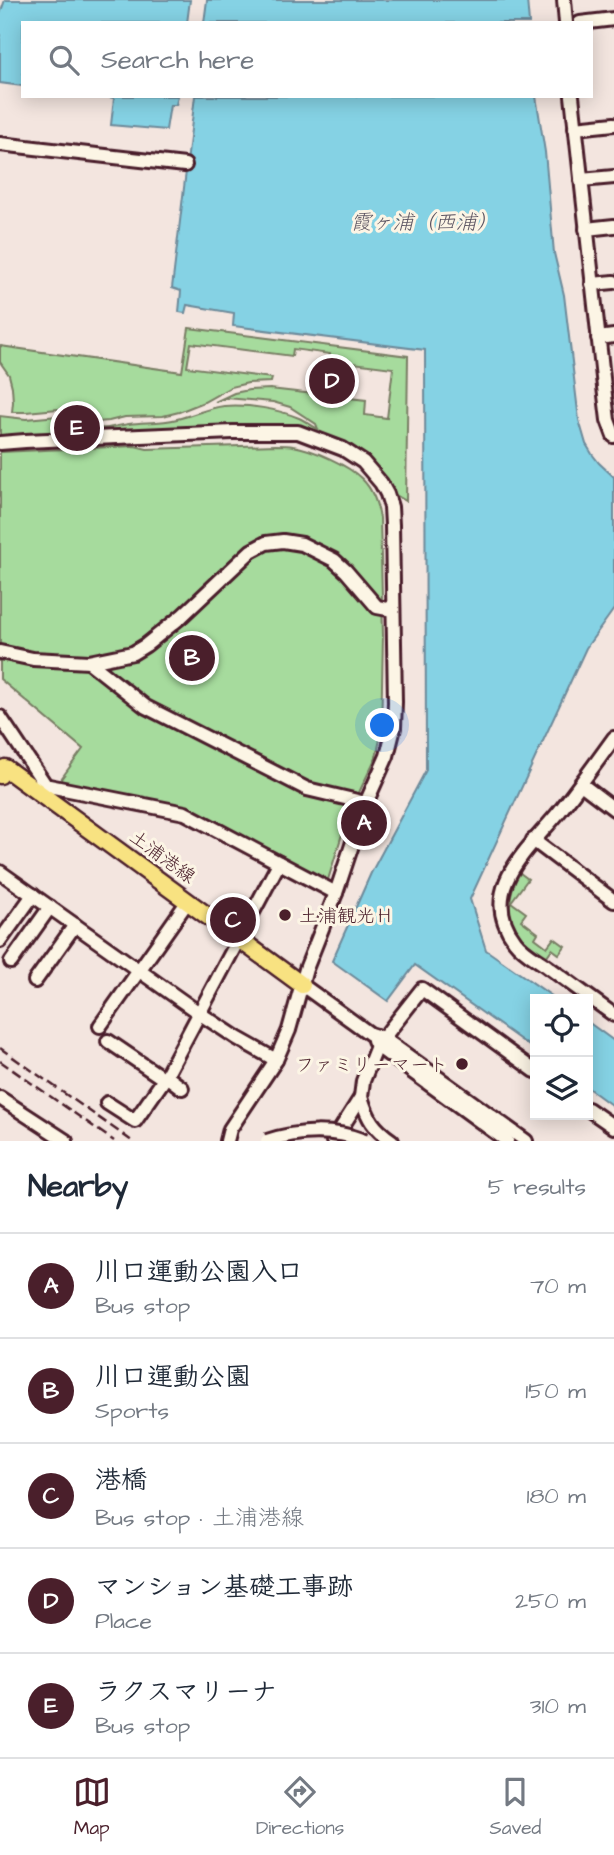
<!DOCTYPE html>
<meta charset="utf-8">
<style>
body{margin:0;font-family:"Architects Daughter","Klee One",sans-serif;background:#f6f6f7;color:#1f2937}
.controls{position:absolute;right:21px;bottom:21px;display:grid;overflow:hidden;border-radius:0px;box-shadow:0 4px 18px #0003}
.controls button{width:63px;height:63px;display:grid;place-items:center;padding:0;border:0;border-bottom:2px solid #e0e1e3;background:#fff;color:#1f2937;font:35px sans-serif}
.you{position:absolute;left:383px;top:726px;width:24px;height:24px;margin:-18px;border:5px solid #fff;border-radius:50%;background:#1a73e8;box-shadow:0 0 0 10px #1a73e833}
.badge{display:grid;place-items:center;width:46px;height:46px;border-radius:50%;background:#4a1f2b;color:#fff;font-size:23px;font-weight:700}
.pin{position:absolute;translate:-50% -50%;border:4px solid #fff;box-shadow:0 2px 7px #0006}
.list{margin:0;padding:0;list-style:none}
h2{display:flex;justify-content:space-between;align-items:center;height:91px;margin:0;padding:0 28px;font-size:30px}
h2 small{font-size:23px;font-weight:400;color:#747a83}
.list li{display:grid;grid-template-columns:46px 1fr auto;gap:21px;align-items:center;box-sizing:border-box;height:105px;padding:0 28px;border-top:2px solid #e0e1e3}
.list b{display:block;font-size:26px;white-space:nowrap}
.list p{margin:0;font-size:23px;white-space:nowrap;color:#747a83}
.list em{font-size:23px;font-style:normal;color:#747a83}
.icon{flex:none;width:38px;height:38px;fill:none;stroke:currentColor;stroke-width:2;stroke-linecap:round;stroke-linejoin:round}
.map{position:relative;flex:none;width:614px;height:1141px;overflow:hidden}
.search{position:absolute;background:#fff;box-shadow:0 4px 18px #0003;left:21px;right:21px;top:21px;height:77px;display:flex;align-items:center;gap:18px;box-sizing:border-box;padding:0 24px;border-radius:0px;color:#747a83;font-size:26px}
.sheet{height:616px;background:#fff}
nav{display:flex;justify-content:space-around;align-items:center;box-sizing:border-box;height:98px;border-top:2px solid #e0e1e3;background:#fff;font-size:19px;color:#747a83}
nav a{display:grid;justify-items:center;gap:4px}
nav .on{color:#4a1f2b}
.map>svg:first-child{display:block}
.green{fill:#a6db9d;stroke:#787d64;stroke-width:2}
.water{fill:#85d2e4;stroke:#6d8a9a;stroke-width:2}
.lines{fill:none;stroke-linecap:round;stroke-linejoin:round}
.minor-casing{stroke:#4a1f2b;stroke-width:18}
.major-casing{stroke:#4a1f2b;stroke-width:21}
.minor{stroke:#fcf5e5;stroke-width:12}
.major{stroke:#f8e281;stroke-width:16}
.rail{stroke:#4a1f2b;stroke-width:2.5;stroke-dasharray:10 5;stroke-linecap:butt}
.minor-bridge-casing{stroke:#4a1f2b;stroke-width:18;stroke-linecap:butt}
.minor-bridge{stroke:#fcf5e5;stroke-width:12}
.poi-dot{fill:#4a1f2b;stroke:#fcf5e5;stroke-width:2.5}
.labels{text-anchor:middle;stroke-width:6;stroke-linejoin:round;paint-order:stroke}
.street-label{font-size:19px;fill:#4a1f2b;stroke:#fcf5e5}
.poi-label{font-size:19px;fill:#4a1f2b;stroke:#fcf5e5;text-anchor:start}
.water-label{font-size:21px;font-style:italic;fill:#5c5562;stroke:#fcf5e5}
</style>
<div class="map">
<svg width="614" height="1141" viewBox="0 0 614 1141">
<rect width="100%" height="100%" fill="#f3e5df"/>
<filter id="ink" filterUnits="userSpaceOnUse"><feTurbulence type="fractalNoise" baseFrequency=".0143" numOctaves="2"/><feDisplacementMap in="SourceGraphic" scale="14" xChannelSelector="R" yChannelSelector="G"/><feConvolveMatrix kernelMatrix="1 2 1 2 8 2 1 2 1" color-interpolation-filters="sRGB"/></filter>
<g filter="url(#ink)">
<g class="green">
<path d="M189,328L408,356L406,501L389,491L384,481L320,436L0,440V416L26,419L58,416L67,417L76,431L86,425C104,432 111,426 129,424C145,422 161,423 177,419C194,415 208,408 224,406C249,404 277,409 299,418C306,421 312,426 318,429L316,424L290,407L273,402L226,398L215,402L234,393L249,390L270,389L366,400L365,415L387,418L393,368L329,360L330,354L293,349L292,356L191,343L187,367L272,378L271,382L248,383L231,387L204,402L179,412L163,416L125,417L109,421L97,422L58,409L26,412H12L13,402L12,387L9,375L0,362V346L182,372Z"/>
<path d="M276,445C282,445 288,445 293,446C312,449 348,465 362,479C373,490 377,503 380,518L383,636L381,735L376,757L352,807L350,817L344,828L327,883L187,811L58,783L83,749L0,679V452L135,446L147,449Z"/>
<path d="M520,873L528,879L511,902L526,913L521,920L538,933L535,938L547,947L554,938L565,946L559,954L552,949L547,956C538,950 527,944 520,936C505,917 508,892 520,873Z"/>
</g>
<g class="water">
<polygon points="5,0 190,0 187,23 23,23 23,86 0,83 0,14"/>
<polygon points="207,0 527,0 529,23 204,23"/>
<polygon points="103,96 178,96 176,105 170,105 166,130 111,125 114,98"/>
<polygon points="195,96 536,96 545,152 554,253 564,295 579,420 586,444 592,454 599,463 614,477 614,609 586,648 470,899 486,950 556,999 535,999 535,1050 415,965 388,1001 332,961 371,873 426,770 425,350 233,326 234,313 187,305 185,313 179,312 181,291 172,288"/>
<polygon points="588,1022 614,1041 614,1107 588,1088"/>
</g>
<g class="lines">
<g class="minor-casing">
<g id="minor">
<polyline points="564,0 566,23"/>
<polyline points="580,23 614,19"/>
<polyline points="572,96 604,387 608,420 614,436"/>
<polyline points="575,128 614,124"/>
<polyline points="0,144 185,165"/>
<polyline points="581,180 614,177"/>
<polyline points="586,229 614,226"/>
<polyline points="592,284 614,282"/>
<polyline points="598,338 614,336"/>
<polyline points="0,443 25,441 233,432 298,432 343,449 363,462 381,483 387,494 391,507 392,525 395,702 394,728 387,756 366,803 336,893 306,969 289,1030 276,1060 230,1129 227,1141"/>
<polyline points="0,652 33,659 89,662 146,707 307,789 366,803"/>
<polyline points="89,662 133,653 146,645 182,616 251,551 266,543 283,541 302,544 334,560 346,571 377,607 393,610"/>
<polyline points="0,717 44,783"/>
<path d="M614,738C596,763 578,788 559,812C530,848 476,890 515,941C523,952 537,959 548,967C570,983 592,999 614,1015"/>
<polyline points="581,784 614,809"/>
<polyline points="49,786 185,813 336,893"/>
<polyline points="533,840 614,901"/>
<polyline points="0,872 199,1013 237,1038 276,1060"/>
<polyline points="0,941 33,895"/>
<polyline points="11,962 50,907"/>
<polyline points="35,981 75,925"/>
<polyline points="302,985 370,1034 383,1038 526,1141"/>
<polyline points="100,1026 188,901"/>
<polyline points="374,1040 377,1046 507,1141"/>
<polyline points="108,1041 164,1079"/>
<polyline points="166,1076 182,1088"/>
<path d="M361,1097C368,1119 373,1128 392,1141"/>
<polyline points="0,1098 66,1141"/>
<polyline points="107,1103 135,1121 165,1078 279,863"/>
<polyline points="588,1109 614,1127"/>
<polyline points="333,1141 361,1097 363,1081 377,1046 422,989 535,1071"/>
</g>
</g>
<g class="major-casing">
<polyline id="major" points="0,775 5,768 302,985"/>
</g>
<use href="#minor" class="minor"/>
<use href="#major" class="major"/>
<g class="rail">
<polyline points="0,1048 132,1141"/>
<polyline points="0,1061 114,1141"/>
</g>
<g class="minor-bridge-casing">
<path id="minor-bridge" d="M267,1141C299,1130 334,1129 365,1141"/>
</g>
<use href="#minor-bridge" class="minor-bridge"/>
</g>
</g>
<g class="poi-dot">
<circle cx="285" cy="915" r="7"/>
<circle cx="462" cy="1064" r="7"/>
</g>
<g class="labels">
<g class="street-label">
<text transform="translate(163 856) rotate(36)" y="7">土浦港線</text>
</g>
<g class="poi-label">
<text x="299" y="922">土浦観光Ｈ</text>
<text x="448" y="1071" text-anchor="end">ファミリーマート</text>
</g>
<g class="water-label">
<text x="424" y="229">霞ヶ浦（西浦）</text>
</g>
</g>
</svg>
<div class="controls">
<button><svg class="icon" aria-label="locate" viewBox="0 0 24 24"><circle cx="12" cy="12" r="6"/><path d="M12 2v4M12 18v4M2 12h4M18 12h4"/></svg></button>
<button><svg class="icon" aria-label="layers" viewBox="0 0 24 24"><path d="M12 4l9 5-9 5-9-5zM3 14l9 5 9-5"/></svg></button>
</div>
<div class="you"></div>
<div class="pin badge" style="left:364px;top:823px">A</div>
<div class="pin badge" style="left:192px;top:658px">B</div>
<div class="pin badge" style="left:233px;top:920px">C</div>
<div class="pin badge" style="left:332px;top:381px">D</div>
<div class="pin badge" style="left:77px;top:428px">E</div>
<div class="search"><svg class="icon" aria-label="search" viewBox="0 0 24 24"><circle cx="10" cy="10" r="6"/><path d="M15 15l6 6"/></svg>Search here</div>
</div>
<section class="sheet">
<h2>Nearby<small>5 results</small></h2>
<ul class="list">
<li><span class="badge">A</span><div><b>川口運動公園入口</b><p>Bus stop</p></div><em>70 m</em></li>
<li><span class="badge">B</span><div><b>川口運動公園</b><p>Sports</p></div><em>150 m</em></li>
<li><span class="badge">C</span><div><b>港橋</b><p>Bus stop · 土浦港線</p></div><em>180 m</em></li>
<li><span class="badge">D</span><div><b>マンション基礎工事跡</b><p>Place</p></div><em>250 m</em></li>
<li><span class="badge">E</span><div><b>ラクスマリーナ</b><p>Bus stop</p></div><em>310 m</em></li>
</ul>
</section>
<nav>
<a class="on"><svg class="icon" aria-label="map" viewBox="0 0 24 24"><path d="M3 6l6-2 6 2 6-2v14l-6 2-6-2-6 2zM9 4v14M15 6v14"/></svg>Map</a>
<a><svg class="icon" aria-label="directions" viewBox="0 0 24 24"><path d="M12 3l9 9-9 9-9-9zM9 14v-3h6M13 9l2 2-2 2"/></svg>Directions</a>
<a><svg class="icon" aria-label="saved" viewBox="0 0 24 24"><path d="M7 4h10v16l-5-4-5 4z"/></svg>Saved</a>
</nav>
